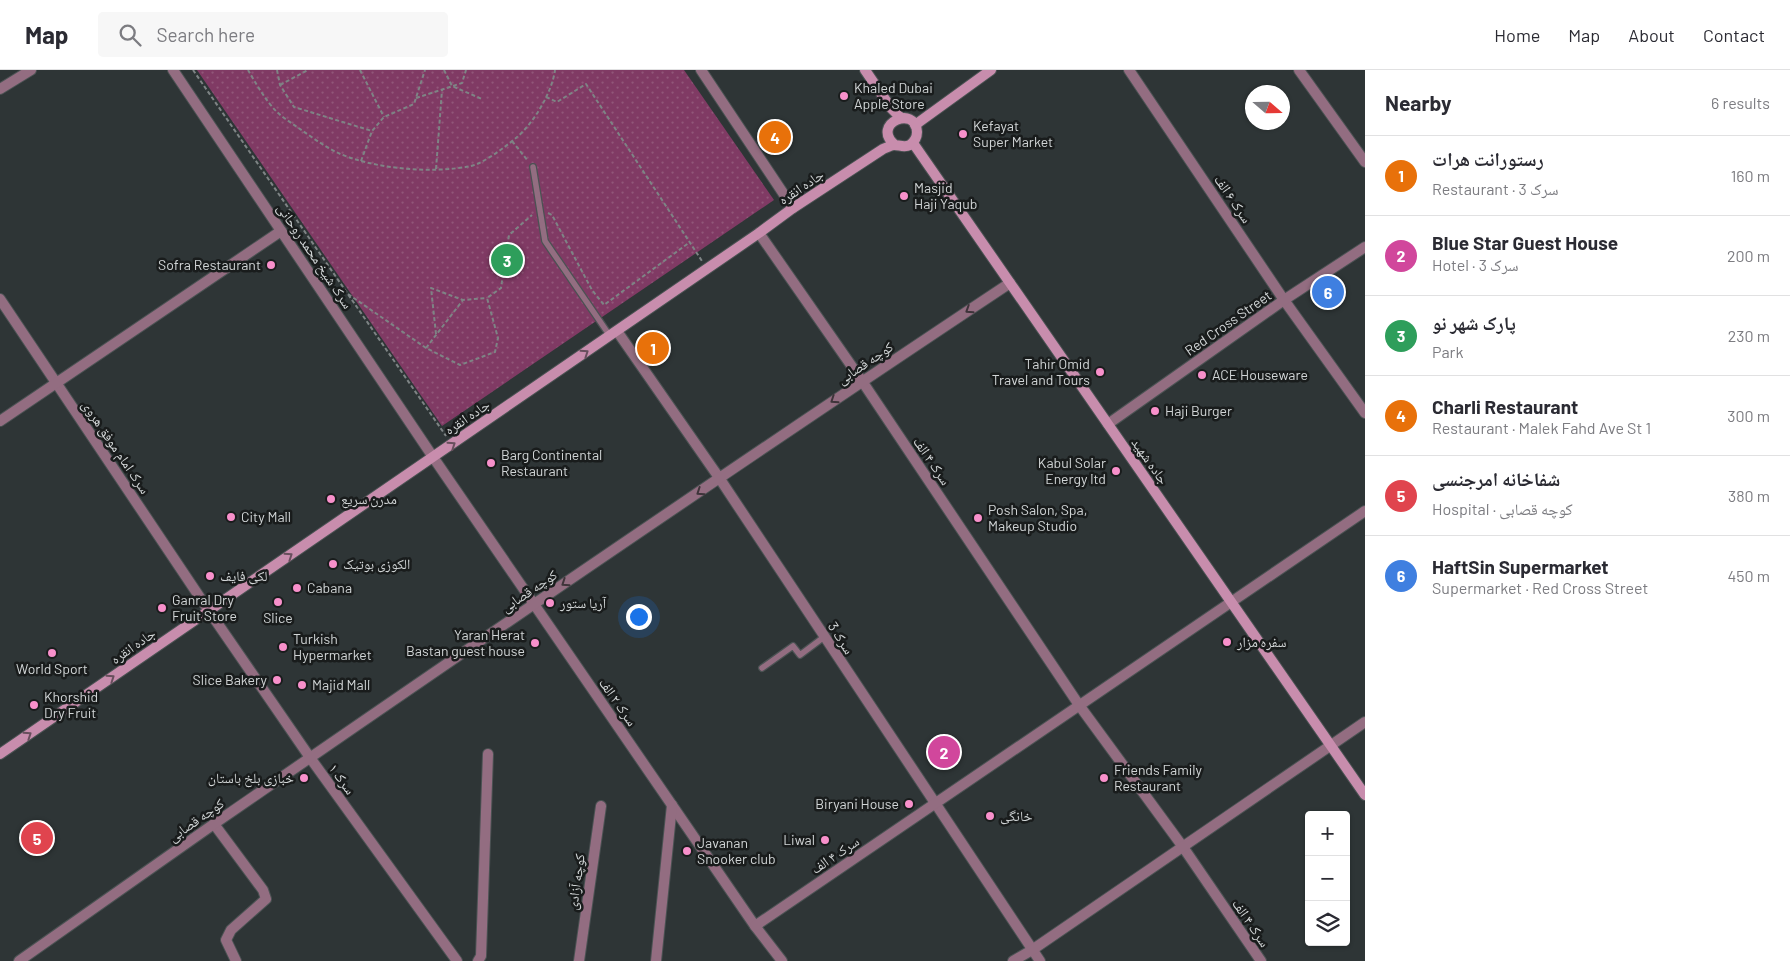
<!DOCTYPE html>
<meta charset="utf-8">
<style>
body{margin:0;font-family:Barlow,"Noto Naskh Arabic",sans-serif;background:#f7f7f7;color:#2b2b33}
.controls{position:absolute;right:15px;bottom:15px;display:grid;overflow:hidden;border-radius:5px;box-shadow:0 1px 4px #0004}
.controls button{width:45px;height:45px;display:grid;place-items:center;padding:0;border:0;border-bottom:1px solid #e1e1e2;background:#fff;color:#2b2b33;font:25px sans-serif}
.compass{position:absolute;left:1245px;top:15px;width:45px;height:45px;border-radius:50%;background:#fff;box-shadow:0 1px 4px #0004;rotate:110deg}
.you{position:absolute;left:638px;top:546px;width:18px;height:18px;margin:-12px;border:4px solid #fff;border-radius:50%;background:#1a73e8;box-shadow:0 0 0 8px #1a73e833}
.badge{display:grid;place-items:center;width:32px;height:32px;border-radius:50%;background:#b45309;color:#fff;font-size:16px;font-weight:700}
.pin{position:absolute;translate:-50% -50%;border:2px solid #fff;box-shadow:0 1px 5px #0006}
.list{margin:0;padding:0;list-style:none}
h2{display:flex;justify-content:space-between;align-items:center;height:65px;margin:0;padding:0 20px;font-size:21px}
h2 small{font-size:16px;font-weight:400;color:#7c7c81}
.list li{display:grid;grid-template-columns:32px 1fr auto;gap:15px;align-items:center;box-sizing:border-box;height:80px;padding:0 20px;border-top:1px solid #e1e1e2}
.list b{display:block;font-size:19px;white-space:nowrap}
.list p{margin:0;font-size:16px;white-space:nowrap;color:#7c7c81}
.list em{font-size:16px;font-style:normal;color:#7c7c81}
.icon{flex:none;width:28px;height:28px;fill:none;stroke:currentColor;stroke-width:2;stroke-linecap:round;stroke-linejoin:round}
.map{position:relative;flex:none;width:1365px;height:891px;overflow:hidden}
header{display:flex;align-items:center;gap:30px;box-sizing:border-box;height:70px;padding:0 25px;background:#fff;border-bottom:1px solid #e1e1e2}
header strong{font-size:24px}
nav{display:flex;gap:28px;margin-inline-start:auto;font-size:18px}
.search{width:350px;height:45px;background:#f7f7f7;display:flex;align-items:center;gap:12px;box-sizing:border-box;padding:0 18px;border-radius:5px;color:#7c7c81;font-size:19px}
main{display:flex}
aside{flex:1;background:#fff}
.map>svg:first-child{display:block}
.grass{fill:url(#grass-dots)}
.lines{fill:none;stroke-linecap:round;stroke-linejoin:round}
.lane-casing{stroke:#4b5253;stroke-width:8}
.street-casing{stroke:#4b5253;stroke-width:12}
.secondary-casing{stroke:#4b5253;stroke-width:12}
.path{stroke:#7e8485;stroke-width:2;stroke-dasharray:4 2.5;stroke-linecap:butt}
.lane{stroke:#936d81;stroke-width:5.5}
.street{stroke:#936d81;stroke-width:10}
.secondary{stroke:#c88dad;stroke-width:10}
.oneway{stroke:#3e343a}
.oneway2{stroke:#684f5d}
.poi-dot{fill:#f890cb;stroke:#191c1c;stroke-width:2}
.labels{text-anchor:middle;stroke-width:5;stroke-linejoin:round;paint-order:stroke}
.poi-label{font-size:14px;fill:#d1d5d6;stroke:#191c1c;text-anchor:start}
.street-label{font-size:14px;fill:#d1d5d6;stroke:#191c1c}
</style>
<header>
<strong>Map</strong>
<div class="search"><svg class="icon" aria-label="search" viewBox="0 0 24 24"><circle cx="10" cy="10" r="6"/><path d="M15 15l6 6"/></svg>Search here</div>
<nav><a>Home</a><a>Map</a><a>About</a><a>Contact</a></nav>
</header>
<main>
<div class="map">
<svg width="1365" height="891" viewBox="0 0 1365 891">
<defs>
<pattern id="grass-dots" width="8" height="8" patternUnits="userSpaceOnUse" patternTransform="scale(1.25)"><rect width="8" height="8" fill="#803a64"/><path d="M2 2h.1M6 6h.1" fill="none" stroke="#915679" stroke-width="1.8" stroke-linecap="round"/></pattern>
</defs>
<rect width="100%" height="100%" fill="#2e3536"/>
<polygon class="grass" points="197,0 684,0 774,130 442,356"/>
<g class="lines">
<g class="lane-casing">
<g id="lane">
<polyline points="533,97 545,171 610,266"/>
<polyline points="762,598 793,576 800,585 824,567"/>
</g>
</g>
<g class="street-casing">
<g id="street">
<polyline points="173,0 433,387 755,856 782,891"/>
<polyline points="701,0 793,138"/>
<polyline points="1129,0 1284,230 1365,343"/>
<polyline points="1299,0 1365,92"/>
<polyline points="0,19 31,0"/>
<polyline points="759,163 862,311 1079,635 1183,777 1261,891"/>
<polyline points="0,229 209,541 311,689 457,891"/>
<polyline points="617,261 720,409 1040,891"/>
<polyline points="0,351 281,161"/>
<polyline points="1108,354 1284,230 1365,177"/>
<polyline points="214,754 263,820 266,829 231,860 226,870 236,891"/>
<polyline points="755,856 1365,441"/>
<path d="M19,891C83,846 147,801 211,756C476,573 742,391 1010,213"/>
<polyline points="478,891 481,886 488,684"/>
<polyline points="579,891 601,736"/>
<polyline points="656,891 672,735"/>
<polyline points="1013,891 1032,880 1365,652"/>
</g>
</g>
<g class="secondary-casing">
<g id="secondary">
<polyline points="865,0 891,38 901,48"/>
<polyline points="915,55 991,0"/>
<polyline points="913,73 1365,725"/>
<path d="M0,684L759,163L793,138L883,79C886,78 891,75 894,75C900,75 904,78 910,75C914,72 917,67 917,62C916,34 870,54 895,75"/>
</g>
</g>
<g class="path">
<polyline points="193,0 446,366"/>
<path d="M248,0C255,12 266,31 276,41C282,47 290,52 297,57C309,65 322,75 336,82C372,99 432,104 471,96C484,93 505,77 516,68C533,54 552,23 555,0"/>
<polyline points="277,0 280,15 294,37 372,61"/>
<polyline points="360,0 384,47"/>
<polyline points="444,0 452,16 482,29"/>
<polyline points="280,15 308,0"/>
<polyline points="546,27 557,32 586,14 702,191"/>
<polyline points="416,28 462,13 466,0"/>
<polyline points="512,71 528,91"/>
<polyline points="361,91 372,61 384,47 414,34 425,0"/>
<polyline points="436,99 442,20"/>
<polyline points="548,143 552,145 592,220 604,235 690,172"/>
<polyline points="348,224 426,278 460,295 495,282 498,268 487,228 501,218 509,165 532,145"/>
<polyline points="436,264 431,218 463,230"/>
<polyline points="426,278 463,230 487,228"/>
</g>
<use href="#lane" class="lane"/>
<use href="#street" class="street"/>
<use href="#secondary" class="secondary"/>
</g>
<defs><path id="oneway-chevron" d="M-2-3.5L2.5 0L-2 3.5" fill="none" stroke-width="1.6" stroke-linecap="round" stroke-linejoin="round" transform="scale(1.25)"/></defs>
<g class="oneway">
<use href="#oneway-chevron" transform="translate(969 240) rotate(147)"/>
<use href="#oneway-chevron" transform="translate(834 330) rotate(146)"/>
<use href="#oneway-chevron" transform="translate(700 422) rotate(146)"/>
<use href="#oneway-chevron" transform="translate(565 513) rotate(146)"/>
</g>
<g class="oneway2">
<use href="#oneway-chevron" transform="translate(585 283) rotate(-34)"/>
<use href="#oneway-chevron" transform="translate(452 375) rotate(-34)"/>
<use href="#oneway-chevron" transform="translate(289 486) rotate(-34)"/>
<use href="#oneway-chevron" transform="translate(111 608) rotate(-34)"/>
<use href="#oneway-chevron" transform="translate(28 665) rotate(-34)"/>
</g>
<g class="poi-dot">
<circle cx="844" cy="26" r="5"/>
<circle cx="963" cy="64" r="5"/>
<circle cx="904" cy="126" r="5"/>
<circle cx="271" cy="195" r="5"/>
<circle cx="1100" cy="302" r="5"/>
<circle cx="1202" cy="305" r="5"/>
<circle cx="1155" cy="341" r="5"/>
<circle cx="491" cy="393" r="5"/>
<circle cx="1116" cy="401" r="5"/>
<circle cx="331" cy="429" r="5"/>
<circle cx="231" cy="447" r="5"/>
<circle cx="978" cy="448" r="5"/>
<circle cx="333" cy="494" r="5"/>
<circle cx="210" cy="506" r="5"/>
<circle cx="297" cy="518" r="5"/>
<circle cx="278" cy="532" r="5"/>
<circle cx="550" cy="533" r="5"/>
<circle cx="162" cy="538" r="5"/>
<circle cx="1227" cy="572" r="5"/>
<circle cx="535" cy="573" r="5"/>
<circle cx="283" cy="577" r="5"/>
<circle cx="52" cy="583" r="5"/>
<circle cx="277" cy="610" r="5"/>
<circle cx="302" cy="615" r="5"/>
<circle cx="34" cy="635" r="5"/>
<circle cx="304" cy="708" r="5"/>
<circle cx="1104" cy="708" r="5"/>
<circle cx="909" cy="734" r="5"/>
<circle cx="990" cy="746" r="5"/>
<circle cx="825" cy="770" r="5"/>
<circle cx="687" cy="781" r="5"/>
</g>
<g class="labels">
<g class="poi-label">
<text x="854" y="23">Khaled Dubai<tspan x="854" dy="16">Apple Store</tspan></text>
<text x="973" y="61">Kefayat<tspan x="973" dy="16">Super Market</tspan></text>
<text x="914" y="123">Masjid<tspan x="914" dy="16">Haji Yaqub</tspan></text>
<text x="261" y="200" text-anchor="end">Sofra Restaurant</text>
<text x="1090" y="299" text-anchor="end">Tahir Omid<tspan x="1090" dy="16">Travel and Tours</tspan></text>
<text x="1212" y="310">ACE Houseware</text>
<text x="1165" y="346">Haji Burger</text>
<text x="501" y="390">Barg Continental<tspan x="501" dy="16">Restaurant</tspan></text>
<text x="1106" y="398" text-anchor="end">Kabul Solar<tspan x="1106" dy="16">Energy ltd</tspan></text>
<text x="341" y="434">مدرن سریع</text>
<text x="988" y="445">Posh Salon, Spa,<tspan x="988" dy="16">Makeup Studio</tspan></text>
<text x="241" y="452">City Mall</text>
<text x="343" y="499">الکوزی بوتیک</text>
<text x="220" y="511">لکی فایف</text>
<text x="307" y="523">Cabana</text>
<text x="172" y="535">Ganral Dry<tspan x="172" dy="16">Fruit Store</tspan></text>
<text x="560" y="538">آریا ستور</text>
<text x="278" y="553" text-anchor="middle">Slice</text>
<text x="525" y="570" text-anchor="end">Yaran Herat<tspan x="525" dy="16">Bastan guest house</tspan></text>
<text x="293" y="574">Turkish<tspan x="293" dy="16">Hypermarket</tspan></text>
<text x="1237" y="577">سفره مزار</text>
<text x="52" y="604" text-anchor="middle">World Sport</text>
<text x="267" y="615" text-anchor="end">Slice Bakery</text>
<text x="312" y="620">Majid Mall</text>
<text x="44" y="632">Khorshid<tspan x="44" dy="16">Dry Fruit</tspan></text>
<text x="1114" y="705">Friends Family<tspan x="1114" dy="16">Restaurant</tspan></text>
<text x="294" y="713" text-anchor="end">خبازی بلخ باستان</text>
<text x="899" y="739" text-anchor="end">Biryani House</text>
<text x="1000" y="751">خانگی</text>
<text x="815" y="775" text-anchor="end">Liwal</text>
<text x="697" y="778">Javanan<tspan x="697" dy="16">Snooker club</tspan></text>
</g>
<g class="street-label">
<text transform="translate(801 117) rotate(-34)" y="5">جاده انقره</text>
<text transform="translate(1233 129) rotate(56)" y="5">سرک ۶ الف</text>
<text transform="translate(315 186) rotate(56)" y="5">سرک شیخ محمد روحانی</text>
<text transform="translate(1228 253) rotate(-35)" y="5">Red Cross Street</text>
<text transform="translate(865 293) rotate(-34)" y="5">کوچه قصابی</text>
<text transform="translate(467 347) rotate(-34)" y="5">جاده انقره</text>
<text transform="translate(116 377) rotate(56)" y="5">سرک امام موفق هروی</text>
<text transform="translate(932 391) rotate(56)" y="5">سرک ۴ الف</text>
<text transform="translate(1150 391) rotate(55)" y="5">جاده شهید</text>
<text transform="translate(529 521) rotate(-34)" y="5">کوچه قصابی</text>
<text transform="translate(841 568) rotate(57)" y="5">سرک 3</text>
<text transform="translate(133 576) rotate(-35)" y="5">جاده انقره</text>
<text transform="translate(618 632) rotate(55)" y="5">سرک ۲ الف</text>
<text transform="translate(342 709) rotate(54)" y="5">سرک ۱</text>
<text transform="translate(196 750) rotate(-35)" y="5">کوچه قصابی</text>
<text transform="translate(835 785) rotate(-34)" y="5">سرک ۴ الف</text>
<text transform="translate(576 812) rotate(-82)" y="5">کوچه آزادی</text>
<text transform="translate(1251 853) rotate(56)" y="5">سرک ۴ الف</text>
</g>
</g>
</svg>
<div class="controls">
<button>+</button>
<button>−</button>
<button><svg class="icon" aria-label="layers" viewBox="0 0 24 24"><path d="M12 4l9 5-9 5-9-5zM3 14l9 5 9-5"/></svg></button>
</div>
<svg class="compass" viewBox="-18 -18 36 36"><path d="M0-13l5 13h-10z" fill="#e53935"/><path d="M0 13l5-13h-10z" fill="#7c7c81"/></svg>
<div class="you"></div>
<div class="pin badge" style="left:653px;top:278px;background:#e8710a">1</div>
<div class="pin badge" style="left:944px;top:682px;background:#d1479c">2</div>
<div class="pin badge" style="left:507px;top:190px;background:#2e9e5b">3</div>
<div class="pin badge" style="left:775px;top:67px;background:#e8710a">4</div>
<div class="pin badge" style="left:37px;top:768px;background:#e0444e">5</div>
<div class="pin badge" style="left:1328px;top:222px;background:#3f7fe0">6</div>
</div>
<aside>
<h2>Nearby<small>6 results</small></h2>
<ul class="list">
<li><span class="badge" style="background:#e8710a">1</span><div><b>رستورانت هرات</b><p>Restaurant · سرک 3</p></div><em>160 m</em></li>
<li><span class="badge" style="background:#d1479c">2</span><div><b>Blue Star Guest House</b><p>Hotel · سرک 3</p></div><em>200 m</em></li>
<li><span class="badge" style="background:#2e9e5b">3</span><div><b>پارک شهر نو</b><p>Park</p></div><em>230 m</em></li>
<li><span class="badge" style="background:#e8710a">4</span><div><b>Charli Restaurant</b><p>Restaurant · Malek Fahd Ave St 1</p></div><em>300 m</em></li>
<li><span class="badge" style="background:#e0444e">5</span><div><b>شفاخانه امرجنسی</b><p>Hospital · کوچه قصابی</p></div><em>380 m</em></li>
<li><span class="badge" style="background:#3f7fe0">6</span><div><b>HaftSin Supermarket</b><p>Supermarket · Red Cross Street</p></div><em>450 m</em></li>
</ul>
</aside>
</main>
